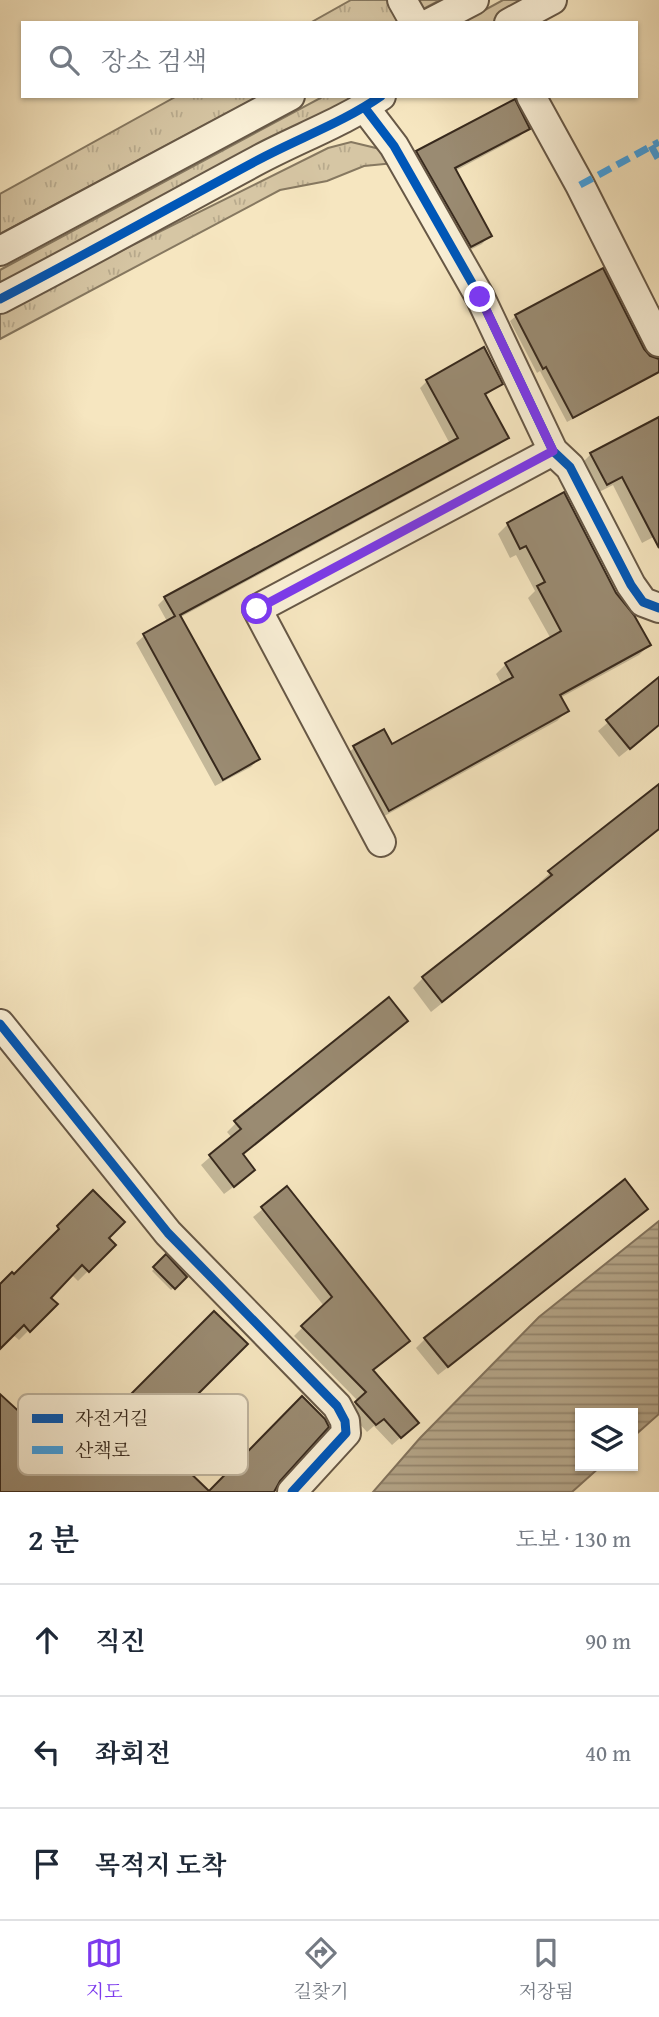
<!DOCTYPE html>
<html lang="ko">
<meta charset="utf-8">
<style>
body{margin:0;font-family:"Gentium Book Plus","Noto Serif KR",serif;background:#f6f6f7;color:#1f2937}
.controls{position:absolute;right:21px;bottom:21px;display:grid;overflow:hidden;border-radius:0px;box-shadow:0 2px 5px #0004}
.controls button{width:63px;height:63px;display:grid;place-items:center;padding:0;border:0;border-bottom:2px solid #e0e1e3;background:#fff;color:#1f2937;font:35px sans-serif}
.stop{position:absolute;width:21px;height:21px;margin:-16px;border:5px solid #7c3aed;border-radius:50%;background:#fff}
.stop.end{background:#7c3aed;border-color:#fff;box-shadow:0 2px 7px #0008}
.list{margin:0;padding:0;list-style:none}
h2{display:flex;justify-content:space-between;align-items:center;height:91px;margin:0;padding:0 28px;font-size:30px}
h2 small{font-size:23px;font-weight:400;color:#747a83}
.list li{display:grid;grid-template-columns:46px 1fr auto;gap:21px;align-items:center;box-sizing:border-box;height:112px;padding:0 28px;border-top:2px solid #e0e1e3}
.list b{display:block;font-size:26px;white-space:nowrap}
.list em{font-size:23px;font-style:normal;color:#747a83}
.icon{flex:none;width:38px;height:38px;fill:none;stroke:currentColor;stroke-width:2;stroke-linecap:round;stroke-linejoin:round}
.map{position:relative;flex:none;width:659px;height:1492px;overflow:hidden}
.search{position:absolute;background:#fff;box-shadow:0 2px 5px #0004;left:21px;right:21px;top:21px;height:77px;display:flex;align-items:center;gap:18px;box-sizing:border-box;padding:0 24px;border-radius:0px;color:#747a83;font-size:26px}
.sheet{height:427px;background:#fff}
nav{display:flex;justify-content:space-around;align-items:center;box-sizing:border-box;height:98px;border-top:2px solid #e0e1e3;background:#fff;font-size:19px;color:#747a83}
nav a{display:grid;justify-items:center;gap:4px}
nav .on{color:#7c3aed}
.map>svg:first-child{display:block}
.grass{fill:url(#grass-tufts);stroke:#867860;stroke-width:2}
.water{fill:url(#water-rules);stroke:#83745e;stroke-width:2}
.shadow{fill:#0003}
.building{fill:#9a8b72;stroke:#37291d;stroke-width:2}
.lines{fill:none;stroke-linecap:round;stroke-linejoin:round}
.minor-casing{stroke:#675846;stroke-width:32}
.minor{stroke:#f9efd6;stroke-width:28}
.quiet{stroke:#3fa3ea;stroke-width:7;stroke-dasharray:14 7;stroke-linecap:butt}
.cycleway-casing{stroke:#f9efd6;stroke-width:13}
.cycleway{stroke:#0057b8;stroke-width:9}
.route{stroke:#7c3aed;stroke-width:9}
.key{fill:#f9efd6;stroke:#bfb49e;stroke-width:2}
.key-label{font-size:19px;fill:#37291d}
</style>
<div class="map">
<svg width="659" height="1492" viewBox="0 0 659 1492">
<defs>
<pattern id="grass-tufts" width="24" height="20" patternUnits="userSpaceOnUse" patternTransform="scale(1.75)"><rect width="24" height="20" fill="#d6c6a4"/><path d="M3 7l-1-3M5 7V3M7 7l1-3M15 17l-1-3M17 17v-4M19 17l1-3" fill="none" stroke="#b8aa8d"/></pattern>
<pattern id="water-rules" width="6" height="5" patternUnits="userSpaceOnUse" patternTransform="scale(1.75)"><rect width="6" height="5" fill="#b5a689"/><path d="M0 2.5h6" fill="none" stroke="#94876f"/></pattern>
</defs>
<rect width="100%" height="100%" fill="#f6e6c0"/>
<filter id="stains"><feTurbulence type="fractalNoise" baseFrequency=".00286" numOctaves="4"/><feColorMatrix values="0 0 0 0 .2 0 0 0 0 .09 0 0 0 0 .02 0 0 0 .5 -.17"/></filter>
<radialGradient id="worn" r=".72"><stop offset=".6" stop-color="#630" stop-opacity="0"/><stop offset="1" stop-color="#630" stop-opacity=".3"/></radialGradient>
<g class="grass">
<polygon points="351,0 440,0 397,23 310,23"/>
<polygon points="503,0 548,0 506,23 461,23"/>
<polygon points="177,96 259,96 0,234 0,194"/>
<polygon points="324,96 370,96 0,292 0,270"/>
<polygon points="351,142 380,149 395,163 364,166 327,181 280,190 0,339 0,311 328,148"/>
</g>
<polygon class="water" points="659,1221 659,1414 633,1437 633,1413 580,1413 580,1466 601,1466 572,1492 373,1492 420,1438 539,1317"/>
<g class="shadow">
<polygon points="528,128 519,137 455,171 490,235 482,244 462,254 409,161 417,153"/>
<polygon points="516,316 643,350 659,363 659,372 567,422 540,371 537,373 510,321"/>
<polygon points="427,381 501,384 484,397 506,438 499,445 179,618 258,759 251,767 215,786 136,643 144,636 168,623 158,605 165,598 450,444 420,388"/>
<polygon points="659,419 659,534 642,543 613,485 597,493 581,464 591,454"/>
<polygon points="564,495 615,594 649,645 639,655 560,698 567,711 557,721 379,819 344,757 354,748 391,746 502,685 496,674 506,664 551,639 528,598 535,591 516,555 510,558 498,534 508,524"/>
<polygon points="659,679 659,725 619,757 598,731"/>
<polygon points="659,786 659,830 431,1012 413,988 423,978 541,885 539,883 550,873"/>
<polygon points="406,1021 241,1155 244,1179 224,1194 201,1165 232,1138 227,1132 236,1123"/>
<polygon points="287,1189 371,1371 408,1431 392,1445 374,1426 367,1432 348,1411 358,1401 294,1336 324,1306 253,1217"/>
<polygon points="93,1192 107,1238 114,1245 78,1281 71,1274 48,1298 55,1304 19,1340 12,1334 0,1347 0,1291"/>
<polygon points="637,1218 438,1375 416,1348 425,1339"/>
<polygon points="166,1257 185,1277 171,1290 152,1271"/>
<polygon points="214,1313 152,1438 207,1492 0,1492 0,1396 76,1467 128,1413 122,1406"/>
</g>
<g class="building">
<polygon points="515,99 530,129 455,168 492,236 471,247 416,151"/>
<polygon points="603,268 644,349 650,356 659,359 659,372 573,418 546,367 543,369 515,315"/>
<polygon points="484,347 503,384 485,394 509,438 180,615 260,759 223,780 143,634 175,616 164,597 458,438 426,380"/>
<polygon points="659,417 659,548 622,477 607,485 590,453"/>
<polygon points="564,492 616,593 634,615 651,645 560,695 569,711 389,811 353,746 384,729 392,744 513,677 505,663 561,631 537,586 545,582 526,546 520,549 507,523"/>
<polygon points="659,677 659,725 630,749 606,720"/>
<polygon points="659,784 659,829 442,1002 422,977 552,875 548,871"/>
<polygon points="389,997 408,1021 243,1154 255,1170 234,1187 209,1155 241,1129 234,1121"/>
<polygon points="625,1179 648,1209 448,1367 424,1338"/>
<polygon points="287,1186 410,1341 373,1370 419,1423 401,1438 384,1419 376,1425 355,1402 366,1392 301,1326 332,1297 261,1207"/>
<polygon points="93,1190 125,1222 109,1238 116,1245 89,1272 82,1265 51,1298 58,1304 30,1332 24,1325 0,1349 0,1284 12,1272 14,1274 59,1229 57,1226"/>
<polygon points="166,1254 187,1277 175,1289 153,1267"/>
<polygon points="214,1311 248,1344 154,1438 209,1491 302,1396 325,1419 329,1427 280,1481 274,1492 0,1492 0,1394 76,1464 137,1402 130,1395"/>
</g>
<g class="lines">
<g class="minor-casing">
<g id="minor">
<polyline points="402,0 415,23"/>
<polyline points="430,23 474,0"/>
<polyline points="509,23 552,0"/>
<polyline points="531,96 580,185 659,342"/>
<polyline points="365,108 394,146 480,297 553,451 570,467 631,585 643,602 659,608"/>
<polyline points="0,251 290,96"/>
<path d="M0,299C87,254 172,206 258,160C299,138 344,122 381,96"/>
<polyline points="381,842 257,609 553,451"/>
<polyline points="0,1024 168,1233 337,1406 345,1421 346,1433 292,1492"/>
</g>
</g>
<use href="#minor" class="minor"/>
<g class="quiet">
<polyline points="651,146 659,160"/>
<polyline points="580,185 659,142"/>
</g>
<g class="cycleway-casing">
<g id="cycleway">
<polyline points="365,108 394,146 480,297 553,451 570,467 631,585 643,602 659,608"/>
<path d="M0,299C87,254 172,206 258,160C299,138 344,122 381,96"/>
<polyline points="0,1024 168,1233 337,1406 345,1421 346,1433 292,1492"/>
</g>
</g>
<use href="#cycleway" class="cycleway"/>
</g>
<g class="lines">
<polyline class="route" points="257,609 553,451 480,297"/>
</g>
<rect x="18" y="1394" width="230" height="81" rx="10" class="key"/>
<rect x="32" y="1414" width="31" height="9" fill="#0057b8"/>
<rect x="32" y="1446" width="31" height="8" fill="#3fa3ea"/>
<g class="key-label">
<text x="75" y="1425">자전거길</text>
<text x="75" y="1457">산책로</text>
</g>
<rect width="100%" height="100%" filter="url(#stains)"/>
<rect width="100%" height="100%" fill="url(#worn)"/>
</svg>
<div class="controls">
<button><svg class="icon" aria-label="layers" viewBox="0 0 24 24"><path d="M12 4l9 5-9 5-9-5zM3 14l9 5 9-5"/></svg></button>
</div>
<div class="stop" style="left:257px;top:609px"></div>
<div class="stop end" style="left:480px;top:297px"></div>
<div class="search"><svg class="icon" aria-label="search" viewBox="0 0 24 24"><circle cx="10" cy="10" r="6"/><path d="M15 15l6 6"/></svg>장소 검색</div>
</div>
<section class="sheet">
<h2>2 분<small>도보 · 130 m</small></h2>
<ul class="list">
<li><svg class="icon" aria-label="ahead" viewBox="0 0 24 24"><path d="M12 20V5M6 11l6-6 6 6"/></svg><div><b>직진</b></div><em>90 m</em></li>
<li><svg class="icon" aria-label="left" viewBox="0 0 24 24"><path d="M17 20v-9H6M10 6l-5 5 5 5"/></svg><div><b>좌회전</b></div><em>40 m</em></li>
<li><svg class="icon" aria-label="arrive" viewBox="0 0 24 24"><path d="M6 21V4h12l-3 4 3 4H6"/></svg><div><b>목적지 도착</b></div></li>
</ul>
</section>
<nav>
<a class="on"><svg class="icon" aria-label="map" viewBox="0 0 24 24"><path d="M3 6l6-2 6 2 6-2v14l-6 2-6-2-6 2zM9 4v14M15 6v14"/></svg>지도</a>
<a><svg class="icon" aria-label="directions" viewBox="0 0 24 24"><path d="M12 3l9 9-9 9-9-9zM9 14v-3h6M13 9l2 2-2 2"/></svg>길찾기</a>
<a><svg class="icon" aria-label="saved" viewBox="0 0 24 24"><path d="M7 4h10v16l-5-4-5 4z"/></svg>저장됨</a>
</nav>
